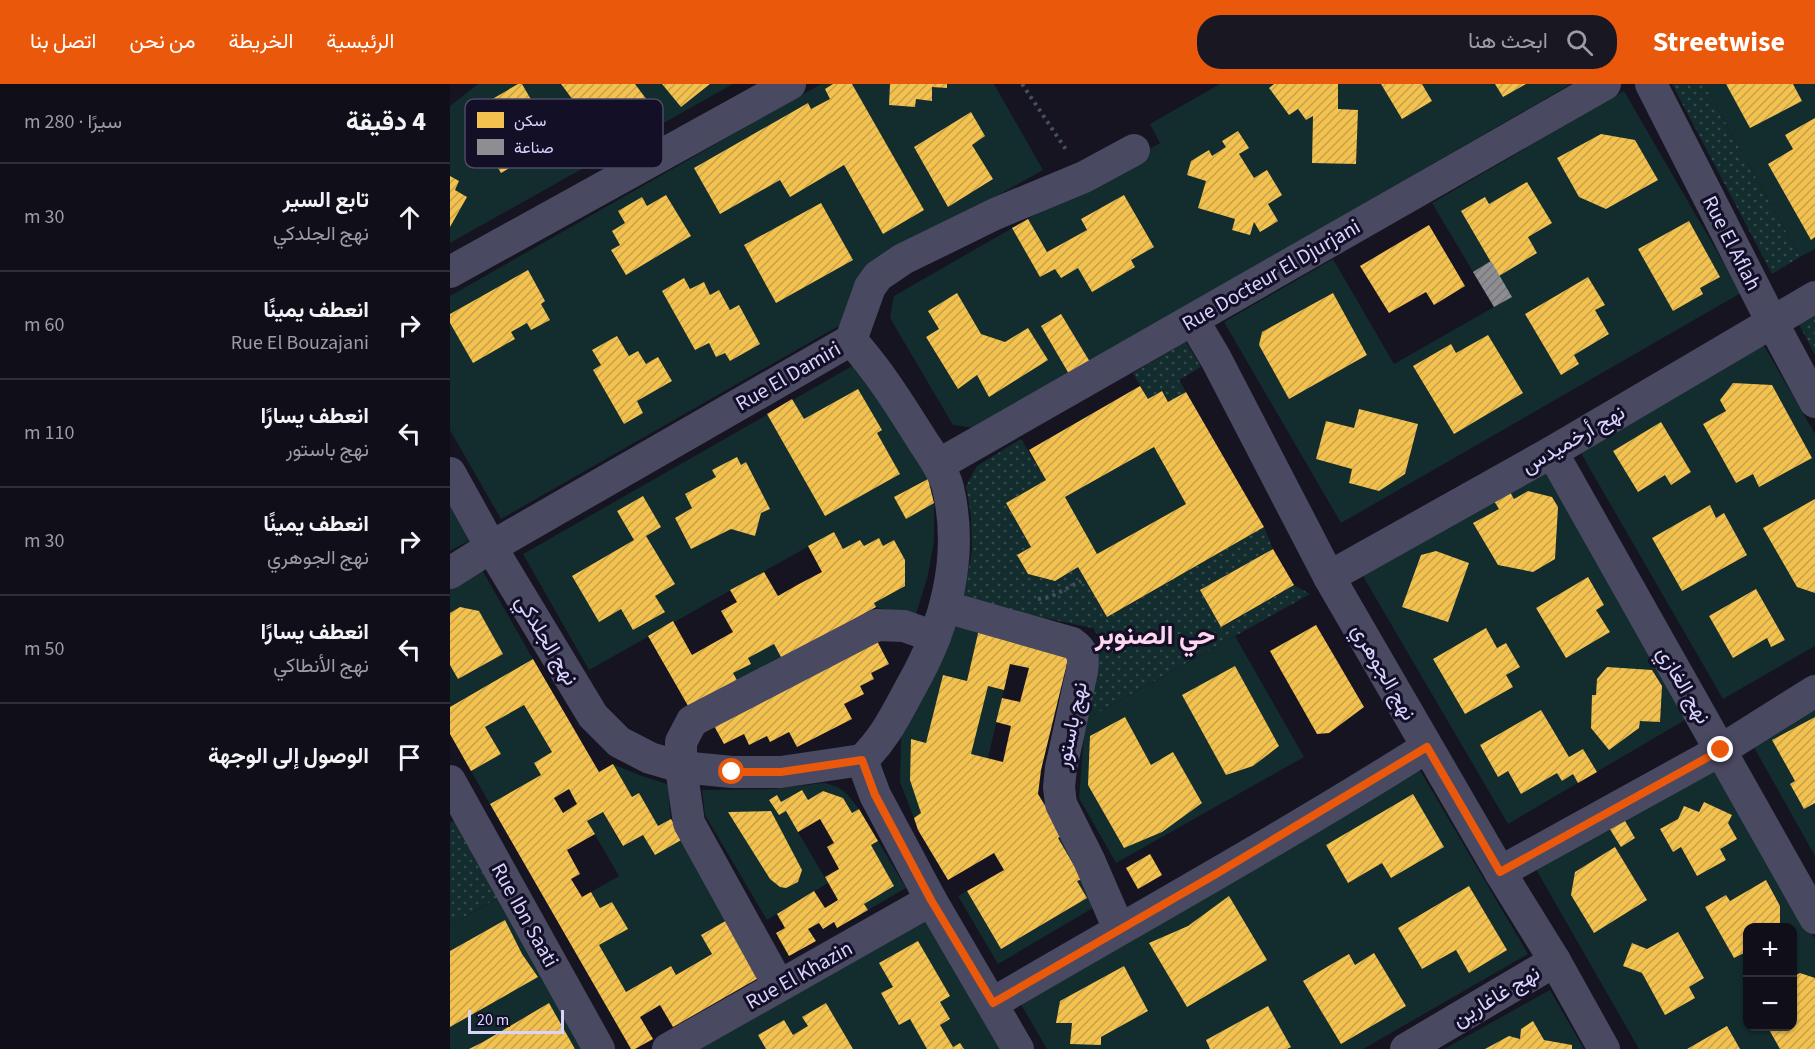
<!DOCTYPE html>
<html lang="ar">
<meta charset="utf-8">
<style>
body{margin:0;font-family:"Source Sans 3",Vazirmatn,sans-serif;background:#191822;color:#f1f3f6;direction:rtl}
.controls{position:absolute;right:18px;bottom:18px;display:grid;overflow:hidden;border-radius:12px;box-shadow:0 2px 4px #0004}
.controls button{width:54px;height:54px;display:grid;place-items:center;padding:0;border:0;border-bottom:2px solid #302f38;background:#100f19;color:#f1f3f6;font:30px sans-serif}
.scale{position:absolute;left:18px;bottom:15px;width:96px;box-sizing:border-box;padding-left:6px;border:3px solid #d9d4ff;border-top:0;font-size:16px;line-height:21px;white-space:nowrap;color:#d9d4ff;-webkit-text-stroke:4px #130f26;paint-order:stroke}
.stop{position:absolute;width:18px;height:18px;margin:-14px;border:4px solid #ea580c;border-radius:50%;background:#fff}
.stop.end{background:#ea580c;border-color:#fff;box-shadow:0 2px 6px #0008}
.list{margin:0;padding:0;list-style:none}
h2{display:flex;justify-content:space-between;align-items:center;height:78px;margin:0;padding:0 24px;font-size:26px}
h2 small{font-size:20px;font-weight:400;color:#9c9ca2}
.list li{display:grid;grid-template-columns:39px 1fr auto;gap:18px;align-items:center;box-sizing:border-box;height:108px;padding:0 24px;border-top:2px solid #302f38}
.list b{display:block;font-size:22px;white-space:nowrap}
.list p{margin:0;font-size:20px;white-space:nowrap;color:#9c9ca2}
.list em{font-size:20px;font-style:normal;color:#9c9ca2}
.icon{flex:none;width:33px;height:33px;fill:none;stroke:currentColor;stroke-width:2;stroke-linecap:round;stroke-linejoin:round}
.map{position:relative;flex:none;width:1365px;height:965px;overflow:hidden;direction:ltr}
header{display:flex;align-items:center;gap:36px;box-sizing:border-box;height:84px;padding:0 30px;background:#ea580c;color:#fff}
header strong{font-size:28px}
nav{display:flex;gap:33px;margin-inline-start:auto;font-size:21px}
.search{width:420px;height:54px;background:#191822;display:flex;align-items:center;gap:15px;box-sizing:border-box;padding:0 21px;border-radius:24px;color:#9c9ca2;font-size:22px}
main{display:flex}
aside{flex:1;background:#100f19}
.map>svg:first-child{display:block}
.grass{fill:url(#grass-dots)}
.garden{fill:#132c2d;fill-rule:evenodd}
.homes{fill:url(#homes-hatch);fill-rule:evenodd}
.industry{fill:url(#industry-hatch)}
.lines{fill:none;stroke-linecap:round;stroke-linejoin:round}
.path{stroke:#44505f;stroke-width:4;stroke-dasharray:3 4.5;stroke-linecap:butt}
.minor{stroke:#4a4962;stroke-width:32}
.route{stroke:#ea580c;stroke-width:8}
.labels{text-anchor:middle;stroke-width:6;stroke-linejoin:round;paint-order:stroke}
.street-label{font-size:21px;fill:#d9d4ff;stroke:#130f26}
.district-label{font-size:27px;font-weight:bold;fill:#ffd6f0;stroke:#130f26}
.key{fill:#130f26;stroke:#4e4a67;stroke-width:1.5}
.key-label{font-size:16px;fill:#d9d4ff}
</style>
<header>
<strong>Streetwise</strong>
<div class="search"><svg class="icon" aria-label="search" viewBox="0 0 24 24"><circle cx="10" cy="10" r="6"/><path d="M15 15l6 6"/></svg>ابحث هنا</div>
<nav><a>الرئيسية</a><a>الخريطة</a><a>من نحن</a><a>اتصل بنا</a></nav>
</header>
<main>
<div class="map">
<svg width="1365" height="965" viewBox="0 0 1365 965">
<defs>
<pattern id="grass-dots" width="8" height="8" patternUnits="userSpaceOnUse" patternTransform="scale(1.5)"><rect width="8" height="8" fill="#132c2d"/><path d="M2 2h.1M6 6h.1" fill="none" stroke="#354a4c" stroke-width="1.8" stroke-linecap="round"/></pattern>
<pattern id="homes-hatch" width="6" height="6" patternUnits="userSpaceOnUse" patternTransform="scale(1.5)"><rect width="6" height="6" fill="#f2c14e"/><path d="M-1 1l2-2M0 6l6-6M5 7l2-2" fill="none" stroke="#c6a14e"/></pattern>
<pattern id="industry-hatch" width="6" height="6" patternUnits="userSpaceOnUse" patternTransform="scale(1.5)"><rect width="6" height="6" fill="#8d8d92"/><path d="M-1 1l2-2M0 6l6-6M5 7l2-2" fill="none" stroke="#76767d"/></pattern>
</defs>
<rect width="100%" height="100%" fill="#161421"/>
<g class="grass">
<polygon points="1222,0 1254,0 1350,173 1322,190"/>
<polygon points="1365,218 1365,271 1344,231"/>
<polygon points="736,258 751,283 729,296 736,308 718,318 712,307 698,315 683,289"/>
<polygon points="571,355 596,396 556,419 581,463 567,471 578,490 604,497 628,483 657,533 814,443 823,465 751,506 772,543 844,501 860,510 635,636 648,552 643,544 513,517 522,466 521,432 516,402 527,382"/>
<polygon points="9,734 53,811 0,841 0,739"/>
</g>
<g class="garden">
<polygon points="28,0 283,0 0,159 0,22"/>
<polygon points="371,0 544,0 593,86 419,184 399,236 51,435 0,346 0,212"/>
<polygon points="770,0 1121,0 525,344 503,341 440,234 444,212 710,59 700,40"/>
<polygon points="1254,0 1365,0 1365,165 1350,173"/>
<polygon points="1174,7 1291,209 891,439 774,238 883,175 944,280 1044,223 982,119"/>
<polygon points="1309,253 1365,350 1365,562 1273,615 1125,359"/>
<polygon points="411,277 478,395 484,419 484,457 478,491 465,534 426,523 384,448 139,586 73,470"/>
<polygon points="704,363 736,420 647,470 615,413"/>
<polygon points="1090,376 1240,633 1058,740 907,482"/>
<polygon points="0,422 20,456 0,467"/>
<polygon points="32,486 83,575 0,623 0,504"/>
<polygon points="506,540 529,545 517,597 493,591 471,729 464,734 450,698 451,654"/>
<polygon points="785,552 854,673 666,779 629,714 635,636"/>
<polygon points="324,560 332,575 289,600 283,589 301,580 298,574"/>
<polygon points="538,602 554,606 538,674 521,670"/>
<polygon points="1365,611 1365,772 1296,649"/>
<polygon points="74,621 102,668 84,679 91,691 40,720 21,687 50,670 35,643"/>
<polygon points="965,678 1078,870 913,965 597,965 565,910"/>
<path d="M1263,678L1365,855V965H1189L1083,780ZM1298,844H1342V942H1298Z"/>
<polygon points="163,680 189,691 220,701 219,716 221,735 208,742 189,710 182,713"/>
<path d="M373,699C392,702 398,710 409,725L402,729L393,714L373,707L358,716L351,706L331,719L378,799L317,836L255,731L252,706L323,705Z"/>
<polygon points="153,728 172,762 193,751 205,771 233,755 279,835 252,851 262,870 226,891 220,882 176,908 149,861 177,844 162,818 150,824 141,808 169,792 137,737"/>
<polygon points="613,751 653,818 548,880 508,812 517,807 551,865 637,814 627,797 632,794 608,754"/>
<polygon points="428,757 456,804 418,826 414,820 444,802 421,761"/>
<polygon points="53,811 142,965 0,965 0,841"/>
<polygon points="479,833 555,965 250,965"/>
<polygon points="1100,906 1134,965 994,965"/>
</g>
<g class="homes">
<polygon points="68,0 72,0 104,55 89,64 94,73 76,84 72,77 51,89 20,38 43,24 39,17"/>
<polygon points="111,0 185,0 203,24 155,59"/>
<polygon points="212,0 260,0 231,23"/>
<polygon points="383,0 402,0 474,126 433,150 394,81 340,113 330,96 270,130 244,84 358,19 361,25 380,15 375,5"/>
<polygon points="440,0 497,0 497,4 482,3 482,17 466,15 465,23 439,21"/>
<polygon points="824,0 888,0 888,25 908,26 906,80 862,79 863,32 856,36 848,25 839,31 819,4"/>
<polygon points="931,0 972,0 982,17 952,35"/>
<polygon points="1045,0 1076,0 1053,13"/>
<polygon points="1276,0 1343,0 1352,17 1300,44"/>
<polygon points="521,28 535,52 522,61 543,95 498,123 464,63"/>
<polygon points="1365,34 1365,153 1361,156 1318,80 1343,65 1335,51"/>
<polygon points="788,47 799,64 789,70 804,94 817,86 832,111 818,120 828,137 810,148 804,138 800,151 782,146 785,135 748,124 756,97 737,91 741,77 759,66 762,72 776,63 772,57"/>
<polygon points="1151,50 1185,56 1208,96 1156,125 1129,113 1107,74"/>
<polygon points="0,92 9,97 5,106 17,113 0,143"/>
<polygon points="1077,98 1102,139 1078,153 1087,169 1049,192 1011,127 1035,113 1039,120"/>
<polygon points="216,111 241,152 176,191 161,166 170,161 162,147 175,139 168,127 192,113 197,122"/>
<polygon points="674,111 704,163 681,176 685,183 642,208 628,184 611,194 605,185 590,193 562,144 578,135 597,168 637,146 631,135"/>
<polygon points="371,119 403,176 326,219 294,161"/>
<polygon points="1239,137 1270,193 1250,204 1253,210 1223,227 1188,165"/>
<polygon points="979,141 1015,202 984,221 976,208 939,229 910,182"/>
<polygon points="78,186 95,217 91,220 100,236 81,246 77,239 61,248 65,255 23,279 0,239 0,230"/>
<polygon points="1138,193 1155,221 1145,226 1159,250 1124,271 1129,280 1111,291 1075,230"/>
<polygon points="234,194 240,205 254,198 260,211 269,206 280,226 289,221 310,260 280,277 275,269 266,273 259,259 245,266 212,207"/>
<polygon points="507,209 531,250 555,258 578,244 598,276 539,313 527,291 508,305 476,253 489,245 478,227"/>
<polygon points="883,209 917,271 839,315 809,261 812,248"/>
<polygon points="611,230 640,278 619,290 591,242"/>
<polygon points="1038,251 1073,309 1004,350 963,282 1001,260 1006,269"/>
<polygon points="167,252 179,272 188,267 196,280 208,273 222,297 187,317 193,329 174,340 143,286 151,281 142,266"/>
<polygon points="1283,299 1322,301 1362,374 1309,403 1303,390 1286,399 1253,340 1276,327 1270,316"/>
<path d="M690,302L698,315L712,307L718,318L736,308L814,443L657,533L628,483L605,497L578,490L567,471L581,463L556,419L596,396L579,366ZM704,363L736,420L647,470L615,413Z"/>
<polygon points="408,305 432,346 427,349 450,390 375,432 317,330 342,315 354,335"/>
<polygon points="909,325 968,340 955,390 929,407 899,399 902,385 866,375 876,337 904,344"/>
<polygon points="1211,338 1241,388 1221,401 1215,391 1188,408 1163,367"/>
<polygon points="287,373 291,381 296,378 320,425 311,429 305,452 281,445 241,465 225,434 242,424 235,410 266,393 262,386"/>
<polygon points="478,395 484,419 456,435 444,413"/>
<polygon points="1078,407 1102,413 1108,423 1105,475 1083,488 1048,481 1023,439 1049,425 1044,417 1060,408 1064,415"/>
<polygon points="193,412 211,443 196,452 225,500 205,512 215,528 183,546 171,525 149,538 122,492 184,456 167,427"/>
<polygon points="1365,415 1365,509 1347,503 1313,444"/>
<polygon points="1260,421 1266,434 1274,429 1297,471 1232,507 1202,454"/>
<polygon points="384,448 393,465 410,456 414,462 429,454 433,462 444,456 455,476 455,502 424,519 426,523 332,575 324,560 298,574 301,580 283,589 289,600 241,627 198,552 223,537 242,571 283,548 271,527 287,518 280,506 314,488 328,512 349,500 372,488 358,462"/>
<polygon points="823,465 844,501 771,543 750,506"/>
<polygon points="986,467 1019,479 998,538 952,523 971,471"/>
<polygon points="1138,493 1154,521 1146,526 1160,548 1116,574 1086,524"/>
<polygon points="1306,505 1335,556 1321,563 1317,554 1283,574 1259,532"/>
<polygon points="10,523 29,527 53,570 8,595 0,581 0,529"/>
<polygon points="866,541 914,623 879,649 867,650 820,567"/>
<polygon points="1036,544 1047,564 1056,559 1070,583 1056,591 1063,603 1015,630 983,575"/>
<path d="M529,545L620,567L591,686L588,710L613,751L608,754L632,795L627,797L637,814L551,865L517,807L554,786L544,769L498,796L468,746L464,734L471,729L460,696L461,655L476,659L493,591L517,597ZM560,580L579,584L570,618L552,614L546,638L561,642L553,678L521,670L538,602L554,606Z"/>
<polygon points="427,557 439,580 421,589 424,595 410,602 414,610 394,620 402,635 347,663 339,648 320,658 317,652 299,661 294,650 274,660 263,640"/>
<path d="M83,575L149,688L163,680L182,713L189,709L208,742L221,735L233,755L205,771L193,751L173,762L153,728L137,737L145,750L117,766L130,790L121,795L132,813L141,808L150,824L162,818L178,845L149,861L176,908L221,882L226,891L262,870L251,851L279,835L312,892L223,943L210,921L190,933L203,955L185,965H181L40,720L91,691L84,679L102,668L74,621L35,643L51,670L21,687L0,650V623ZM119,705L127,720L113,729L104,714Z"/>
<polygon points="785,582 829,662 803,682 776,691 732,611"/>
<polygon points="1157,583 1202,586 1212,602 1210,638 1190,637 1189,644 1159,666 1141,644 1142,611 1146,611 1147,595"/>
<polygon points="1091,626 1119,673 1133,665 1147,688 1128,699 1123,690 1112,697 1107,689 1071,710 1058,687 1048,693 1030,661"/>
<polygon points="675,633 701,681 723,668 752,719 712,748 674,764 638,701 640,652"/>
<polygon points="1365,633 1365,719 1354,725 1340,700 1345,697 1322,656"/>
<polygon points="352,706 358,716 373,707 393,714 402,729 409,725 428,757 421,761 444,802 414,820 418,826 387,844 384,838 373,845 369,839 358,845 366,857 339,872 326,849 335,844 327,830 364,807 375,824 388,816 375,793 389,785 377,763 384,759 370,735 348,748 336,727 329,731 319,716 327,711 331,718"/>
<polygon points="963,710 994,763 941,794 932,779 898,799 876,761"/>
<polygon points="1254,718 1282,731 1278,739 1287,755 1270,765 1276,776 1247,792 1231,763 1223,768 1210,745 1228,735 1234,722 1249,728"/>
<polygon points="321,727 352,786 348,798 336,804 330,803 320,795 278,728"/>
<polygon points="1171,730 1185,754 1171,763 1156,739"/>
<polygon points="1165,763 1197,816 1144,849 1121,811 1125,788"/>
<polygon points="700,770 712,791 688,805 676,784"/>
<polygon points="1316,796 1330,822 1330,843 1298,843 1298,867 1284,874 1255,823 1276,811 1280,817"/>
<polygon points="1019,802 1057,866 1019,889 1006,866 972,885 948,844"/>
<polygon points="779,812 817,876 737,923 699,859 738,842"/>
<polygon points="55,836 72,870 88,893 0,943 0,867"/>
<polygon points="1228,848 1254,894 1239,903 1245,914 1215,931 1192,889 1173,882 1182,859 1197,865"/>
<polygon points="468,857 500,912 490,918 500,935 490,941 503,963 510,959 514,965 477,965 460,935 449,941 431,909 443,903 429,879"/>
<polygon points="924,869 956,922 891,960 853,897 899,870 905,881"/>
<polygon points="674,882 698,927 651,953 651,961 620,960 622,939 606,939 610,917"/>
<polygon points="1350,889 1365,894 1365,965 1330,965 1317,942 1342,942 1342,893"/>
<polygon points="99,919 125,965 19,965 33,958"/>
<polygon points="376,919 403,965 316,965 308,951 334,936 343,951 358,942 352,933"/>
<polygon points="818,922 841,963 837,965 760,965 756,956"/>
<polygon points="1083,937 1094,956 1122,961 1122,965 1035,965 1059,952 1070,955 1071,945"/>
<polygon points="1277,942 1290,965 1237,965"/>
</g>
<polygon class="industry" points="1041,177 1062,213 1044,223 1023,188"/>
<g class="lines">
<g class="path">
<polyline points="572,0 617,67"/>
<polyline points="588,515 600,513 631,497"/>
</g>
<g class="minor">
<polyline points="1201,0 1322,238 1365,318"/>
<polyline points="0,188 340,0"/>
<polyline points="743,236 766,275 879,493 1050,788 1105,877 1154,965"/>
<path d="M401,256C429,287 450,321 472,356C481,370 494,387 498,404C514,472 496,541 462,601C447,628 435,655 412,676"/>
<polyline points="1102,368 1365,834"/>
<polyline points="488,381 1155,0"/>
<polyline points="0,389 41,463 143,632 169,658 200,674 231,683 282,688 331,688 412,676"/>
<polyline points="0,489 41,463 401,256 420,203 428,192 453,175 545,130 634,93 684,66"/>
<polyline points="879,493 1102,368 1365,213"/>
<path d="M496,523L622,559C634,567 634,574 632,587L611,684L609,703L611,720L639,776L669,845"/>
<polyline points="412,676 425,711 481,816 568,965"/>
<polyline points="0,697 149,965"/>
<polyline points="1050,788 1271,666 1365,607"/>
<polyline points="329,902 239,739 231,683 231,658 242,637 427,541 454,542 485,553"/>
<path d="M543,919C688,834 835,753 977,663"/>
<polyline points="218,965 481,816"/>
<polyline points="956,965 1105,877"/>
</g>
</g>
<g class="lines">
<polyline class="route" points="282,688 331,688 412,676 425,711 481,816 543,919 766,790 977,663 1050,788 1271,666"/>
</g>
<g class="labels">
<g class="street-label">
<text transform="translate(1282 159) rotate(63)" y="7">Rue El Aflah</text>
<text transform="translate(821 191) rotate(-30)" y="7">Rue Docteur El Djurjani</text>
<text transform="translate(338 292) rotate(-30)" y="7">Rue El Damiri</text>
<text transform="translate(1123 355) rotate(-30)" y="7">نهج أرخميدس</text>
<text transform="translate(97 556) rotate(59)" y="7">نهج الجلدكي</text>
<text transform="translate(934 588) rotate(60)" y="7">نهج الجوهري</text>
<text transform="translate(1234 601) rotate(60)" y="7">نهج الغازي</text>
<text transform="translate(621 641) rotate(-78)" y="7">نهج باستور</text>
<text transform="translate(75 831) rotate(61)" y="7">Rue Ibn Saati</text>
<text transform="translate(349 891) rotate(-29)" y="7">Rue El Khazin</text>
<text transform="translate(1046 912) rotate(-31)" y="7">نهج غاغارين</text>
</g>
<g class="district-label">
<text x="705" y="560">حي الصنوبر</text>
</g>
</g>
<rect x="15" y="15" width="198" height="69" rx="9" class="key"/>
<rect x="27" y="28" width="27" height="16" fill="#f2c14e"/>
<rect x="27" y="55" width="27" height="16" fill="#8d8d92"/>
<g class="key-label">
<text x="64" y="42">سكن</text>
<text x="64" y="69">صناعة</text>
</g>
</svg>
<div class="controls">
<button>+</button>
<button>−</button>
</div>
<div class="scale">20 m</div>
<div class="stop" style="left:282px;top:688px"></div>
<div class="stop end" style="left:1271px;top:666px"></div>
</div>
<aside>
<h2>4 دقيقة<small>سيرًا · 280 m</small></h2>
<ul class="list">
<li><svg class="icon" aria-label="ahead" viewBox="0 0 24 24"><path d="M12 20V5M6 11l6-6 6 6"/></svg><div><b>تابع السير</b><p>نهج الجلدكي</p></div><em>30 m</em></li>
<li><svg class="icon" aria-label="right" viewBox="0 0 24 24"><path d="M7 20v-9h11M14 6l5 5-5 5"/></svg><div><b>انعطف يمينًا</b><p>Rue El Bouzajani</p></div><em>60 m</em></li>
<li><svg class="icon" aria-label="left" viewBox="0 0 24 24"><path d="M17 20v-9H6M10 6l-5 5 5 5"/></svg><div><b>انعطف يسارًا</b><p>نهج باستور</p></div><em>110 m</em></li>
<li><svg class="icon" aria-label="right" viewBox="0 0 24 24"><path d="M7 20v-9h11M14 6l5 5-5 5"/></svg><div><b>انعطف يمينًا</b><p>نهج الجوهري</p></div><em>30 m</em></li>
<li><svg class="icon" aria-label="left" viewBox="0 0 24 24"><path d="M17 20v-9H6M10 6l-5 5 5 5"/></svg><div><b>انعطف يسارًا</b><p>نهج الأنطاكي</p></div><em>50 m</em></li>
<li><svg class="icon" aria-label="arrive" viewBox="0 0 24 24"><path d="M6 21V4h12l-3 4 3 4H6"/></svg><div><b>الوصول إلى الوجهة</b></div></li>
</ul>
</aside>
</main>
